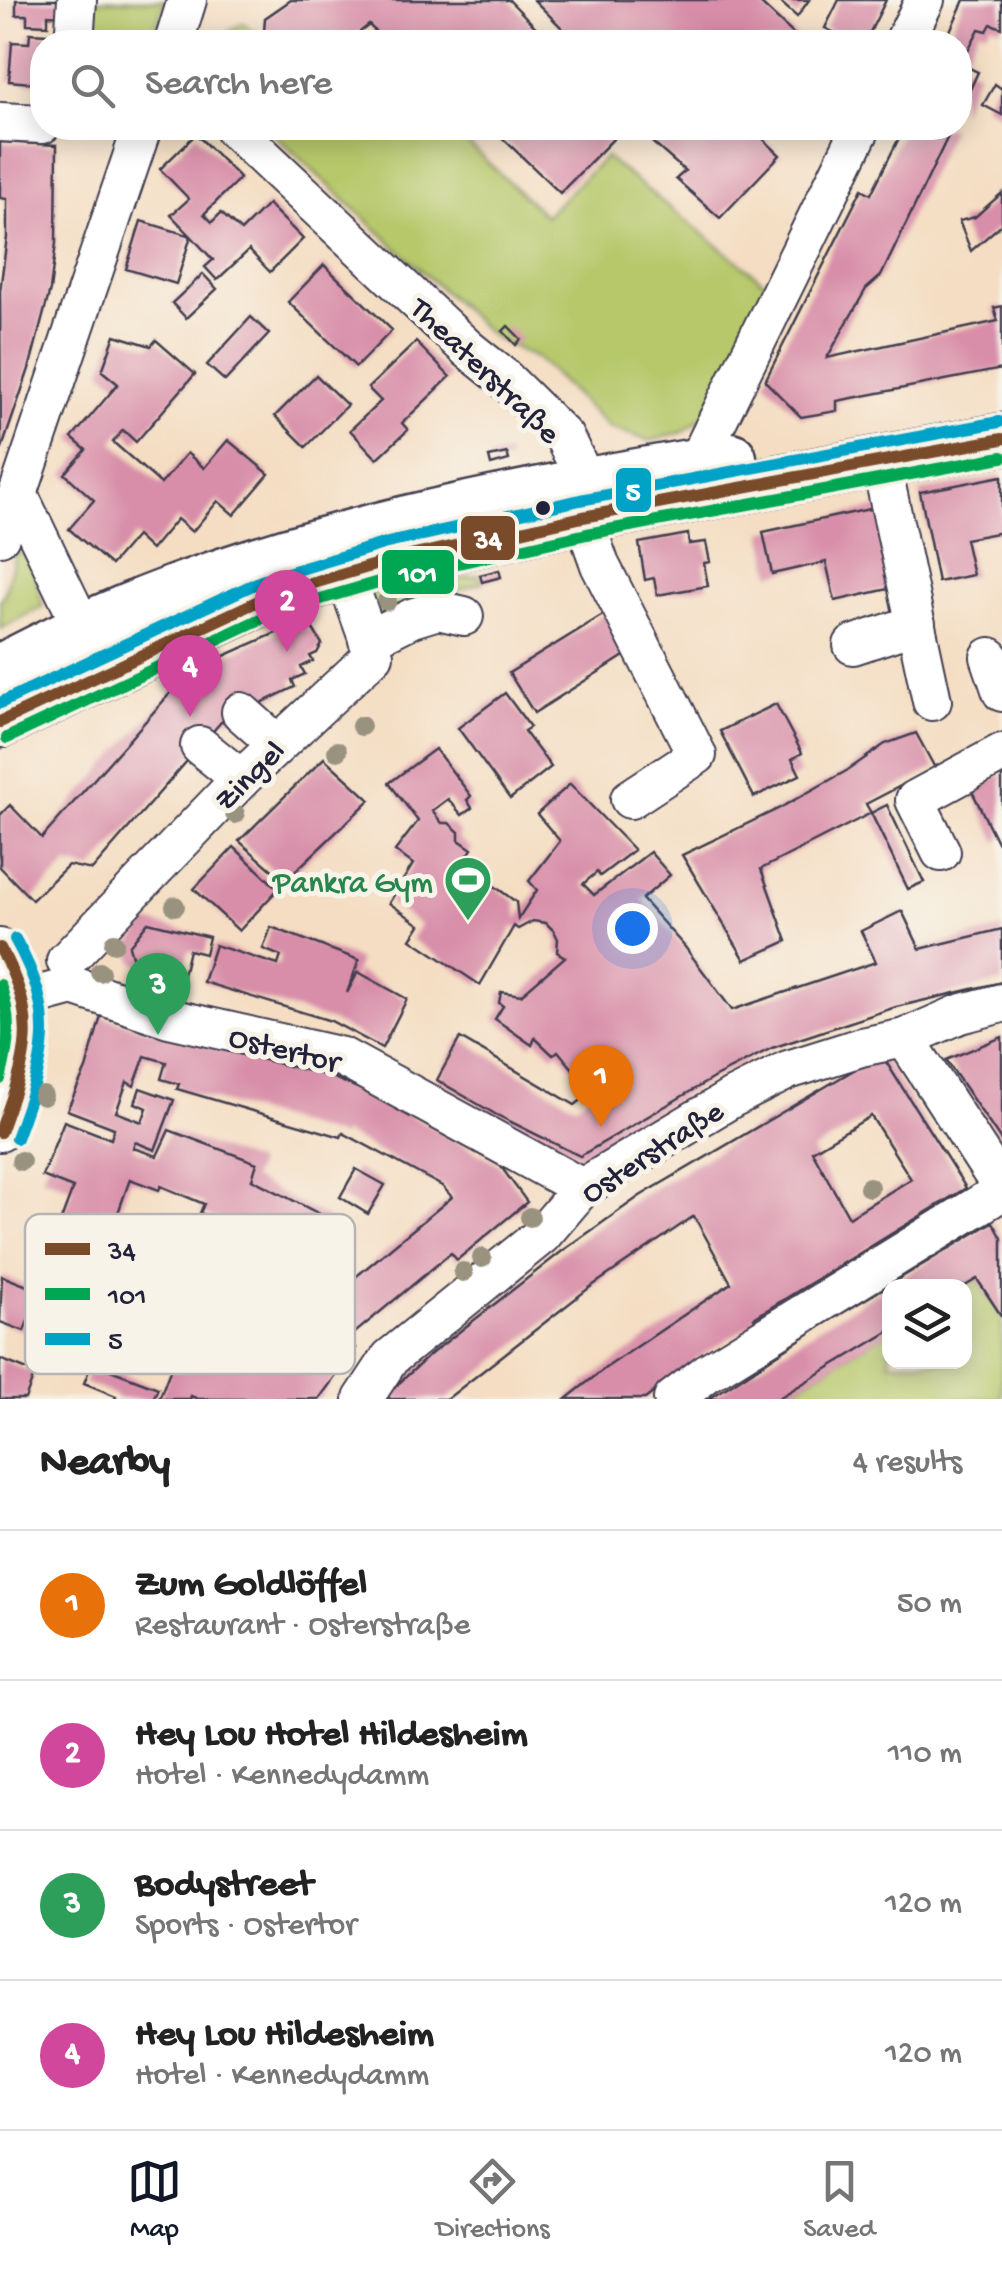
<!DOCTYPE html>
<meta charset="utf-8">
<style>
body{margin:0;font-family:"Gochi Hand",sans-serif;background:#f6f6f6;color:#222}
.controls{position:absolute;right:30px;bottom:30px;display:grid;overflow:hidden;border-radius:20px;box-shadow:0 5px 25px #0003}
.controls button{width:90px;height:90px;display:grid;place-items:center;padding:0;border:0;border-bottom:2px solid #e0e0e0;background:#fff;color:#222;font:50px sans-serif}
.you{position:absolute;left:632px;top:928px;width:35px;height:35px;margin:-25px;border:8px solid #fff;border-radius:50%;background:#1a73e8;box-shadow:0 0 0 15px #1a73e833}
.badge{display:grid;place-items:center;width:65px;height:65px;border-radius:50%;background:#111827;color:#fff;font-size:32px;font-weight:700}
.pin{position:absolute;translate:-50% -82px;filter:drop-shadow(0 2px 5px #0008)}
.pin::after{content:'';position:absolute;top:52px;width:35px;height:30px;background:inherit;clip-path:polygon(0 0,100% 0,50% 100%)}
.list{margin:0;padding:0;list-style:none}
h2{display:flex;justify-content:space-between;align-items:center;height:130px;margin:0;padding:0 40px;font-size:42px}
h2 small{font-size:32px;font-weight:400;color:#767676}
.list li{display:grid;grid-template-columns:65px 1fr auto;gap:30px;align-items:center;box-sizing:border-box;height:150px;padding:0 40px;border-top:2px solid #e0e0e0}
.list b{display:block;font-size:38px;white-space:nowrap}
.list p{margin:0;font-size:32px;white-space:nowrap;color:#767676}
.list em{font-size:32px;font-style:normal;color:#767676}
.icon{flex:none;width:55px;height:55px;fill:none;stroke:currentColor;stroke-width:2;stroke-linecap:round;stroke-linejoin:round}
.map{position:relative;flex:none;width:1002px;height:1399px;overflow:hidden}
.search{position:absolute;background:#fff;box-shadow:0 5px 25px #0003;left:30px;right:30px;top:30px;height:110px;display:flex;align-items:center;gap:25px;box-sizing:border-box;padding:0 35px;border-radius:40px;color:#767676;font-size:38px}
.sheet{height:730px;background:#fff}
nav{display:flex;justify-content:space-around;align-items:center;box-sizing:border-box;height:140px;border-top:2px solid #e0e0e0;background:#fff;font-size:28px;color:#767676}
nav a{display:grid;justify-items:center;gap:5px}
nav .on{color:#111827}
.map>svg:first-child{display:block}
.green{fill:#b6c86b;stroke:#6c7553;stroke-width:2.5}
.building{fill:#d88ea9;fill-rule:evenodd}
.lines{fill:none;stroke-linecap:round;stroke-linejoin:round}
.minor-casing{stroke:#423e4f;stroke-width:42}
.major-casing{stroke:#423e4f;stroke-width:55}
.minor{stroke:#fff;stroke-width:38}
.major{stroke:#fff;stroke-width:50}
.bus-1-casing{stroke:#f7f3e8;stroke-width:20}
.bus-2-casing{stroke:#f7f3e8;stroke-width:20}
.bus-3-casing{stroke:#f7f3e8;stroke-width:20}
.bus-1{stroke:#7a4b2a;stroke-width:12}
.bus-2{stroke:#00a651;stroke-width:12}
.bus-3{stroke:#02a2c7;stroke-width:12}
.tree{fill:#99927f}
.bus-dot{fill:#22223b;stroke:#f7f3e8;stroke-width:4}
.labels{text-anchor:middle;stroke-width:10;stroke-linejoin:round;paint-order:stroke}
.street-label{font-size:32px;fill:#22223b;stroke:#f7f3e8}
.leisure-label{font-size:32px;fill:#27864d;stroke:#f7f3e8;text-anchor:end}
.key{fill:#f7f3e8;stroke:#b7b4b4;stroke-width:2.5}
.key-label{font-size:28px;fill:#22223b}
.line-badge{stroke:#f7f3e8;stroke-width:4}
.badge-label{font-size:28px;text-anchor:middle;font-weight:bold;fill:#fff}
</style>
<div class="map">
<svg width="1002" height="1399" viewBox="0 0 1002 1399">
<rect width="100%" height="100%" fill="#f7f3e8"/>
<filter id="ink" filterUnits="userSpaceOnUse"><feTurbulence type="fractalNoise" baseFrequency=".01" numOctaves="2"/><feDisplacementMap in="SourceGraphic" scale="20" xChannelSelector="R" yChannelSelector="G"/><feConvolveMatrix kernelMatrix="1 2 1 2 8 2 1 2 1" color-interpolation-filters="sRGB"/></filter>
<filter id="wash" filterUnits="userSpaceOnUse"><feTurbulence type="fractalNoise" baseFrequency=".0048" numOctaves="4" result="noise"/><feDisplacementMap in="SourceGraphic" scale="40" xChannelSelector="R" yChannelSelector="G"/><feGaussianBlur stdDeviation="2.25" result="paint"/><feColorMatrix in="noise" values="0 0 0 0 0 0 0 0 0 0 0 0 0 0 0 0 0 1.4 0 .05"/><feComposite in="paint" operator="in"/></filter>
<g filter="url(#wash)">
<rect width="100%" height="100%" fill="#f4ddc2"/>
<g class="green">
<polygon points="91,0 165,0 151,42 87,42"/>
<polygon points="243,23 268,42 215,42 216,40"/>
<polygon points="267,128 451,128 545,216 605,157 771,287 717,407 683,432 651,441 609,428 538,359 494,338"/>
<polygon points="16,551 31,560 43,606 0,629 0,600 4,596"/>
<polygon points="480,575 482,582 382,617 370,603 371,594"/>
<polygon points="977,1279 1002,1317 1002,1399 777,1399 889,1331 890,1362 964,1362 965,1287"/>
</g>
<g id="blocks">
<g class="building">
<polygon points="16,0 64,0 63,16 48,15 48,25 27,24 27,15 16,15"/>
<polygon points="291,0 509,0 550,42 386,42 369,25 347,42 273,42 264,32 265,18"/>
<polygon points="534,0 757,0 802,42 551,42 563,29"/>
<polygon points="778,0 809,0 797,17"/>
<polygon points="839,0 886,0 865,42 853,42 825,28"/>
<polygon points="964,0 1002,0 1002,28 991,24 987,31 979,29 961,64 978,72 960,111 960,42 945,42"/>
<polygon points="30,33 63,35 63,42 42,42 42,84 9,81 12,42 29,43"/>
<polygon points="995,84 1002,89 1002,115 983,105"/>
<polygon points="492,128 624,128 560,193"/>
<polygon points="659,128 752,128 780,155 720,218 676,179 685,171 653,143 662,130"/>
<polygon points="904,128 952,128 881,276 866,289 827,358 998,321 994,308 1002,306 1002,369 837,401 837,411 801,417 765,381 862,189 871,194"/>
<polygon points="196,134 240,178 204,214 212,222 221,213 241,231 268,204 303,239 270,272 249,250 217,280 205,267 213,260 191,236 176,284 126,269 141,221 191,236 171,215 189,199 160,169"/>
<polygon points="0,142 57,145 56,243 50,290 29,369 1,451 0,291 7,237 7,199 0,198"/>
<polygon points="1002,193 1002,224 971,251 959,221 975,217"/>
<polygon points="324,265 392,330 356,367 288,302"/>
<polygon points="203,274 217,289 186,318 172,303"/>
<polygon points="251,317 269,334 225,381 207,365"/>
<polygon points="508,326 521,339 516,345 503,331"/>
<polygon points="115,335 151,346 156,340 195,374 136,442 123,430 113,442 161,484 187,453 204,468 228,440 269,474 234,515 218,501 192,532 177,519 151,550 136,536 111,565 69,529 94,500 65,474 86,450 72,438 118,384 102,371"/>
<polygon points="416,342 450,377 402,423 408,430 377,459 350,430 381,401 368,388"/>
<polygon points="316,375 347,405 306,447 275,416"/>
<polygon points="507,453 509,460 491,465 489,457"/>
<polygon points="1002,476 1002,532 965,539 973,575 938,582 920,492"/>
<polygon points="879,507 897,587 835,601 826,562 772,574 763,532"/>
<polygon points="688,534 689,544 706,542 710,562 704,563 708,586 657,595 654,578 645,580 639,543"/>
<polygon points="499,570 501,577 482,582 480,575"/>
<polygon points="611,610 635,649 534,713 509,673"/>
<polygon points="296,624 299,629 313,629 322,644 317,653 310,656 313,661 301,667 305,674 292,680 295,687 221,722 92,870 68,865 32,900 0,867 0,815 10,805 42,838 181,681 179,676"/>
<polygon points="505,693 530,727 524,731 551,767 510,799 458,728"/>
<polygon points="776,704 802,753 792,759 800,775 754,797 720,731"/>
<polygon points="916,733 935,768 866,804 871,813 761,869 787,941 745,960 682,855 778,809 848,770 885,744"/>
<polygon points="435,749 471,796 467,800 472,808 462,815 448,799 432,811 442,823 449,823 459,832 459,840 472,849 463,863 516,902 518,919 537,890 529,881 560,841 537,814 570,784 634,850 600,876 597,872 583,884 594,895 650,852 670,875 642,899 685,947 732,1010 876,962 861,931 902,911 920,949 1002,929 1002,982 896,1007 772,1048 715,1077 580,1156 495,1114 437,1080 460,1038 575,1105 592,1092 558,1051 553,1055 535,1038 532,1045 495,1019 503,1006 499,1003 501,992 521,995 565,957 557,952 558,939 554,931 546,923 533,921 518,929 514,926 480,985 411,939 420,925 389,903 413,864 395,851 418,821 389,783"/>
<polygon points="324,758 370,800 285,881 239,841"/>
<polygon points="1002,774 1002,839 997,842 971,789"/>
<polygon points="887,805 924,882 908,889 871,813"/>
<polygon points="234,847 278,889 239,931 194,889"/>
<polygon points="148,922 209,937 205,954 189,950 183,975 134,963 129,946"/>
<polygon points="271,927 359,960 347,993 358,972 407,999 382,1048 331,1021 203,982 215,945 278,965 281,956 263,949"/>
<polygon points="101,1016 191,1042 329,1076 365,1091 499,1164 527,1202 457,1260 451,1253 345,1341 356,1348 319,1399 198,1399 191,1396 190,1399 159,1399 173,1363 187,1369 202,1335 254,1358 266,1336 295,1347 316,1320 322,1324 333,1311 323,1304 452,1197 442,1186 343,1133 341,1137 177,1089 179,1084 161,1079 166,1062 145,1056 134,1086 127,1082 116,1112 142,1122 147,1108 135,1103 140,1088 174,1100 155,1150 135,1142 133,1148 157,1156 169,1130 257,1163 252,1179 329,1219 304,1260 257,1236 200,1213 204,1204 161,1186 159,1190 130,1179 90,1292 41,1274 73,1188 42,1176 64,1121 111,1139 114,1128 67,1110 86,1069"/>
<polygon points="1002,1037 1002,1142 946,1060"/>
<path d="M881,1054L966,1188L754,1318L756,1321L698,1358L645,1399H566L604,1369L731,1283L694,1216L589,1288L447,1399H390L386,1395L432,1353L561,1252L640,1196ZM871,1116L911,1179L849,1217L812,1151Z"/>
<polygon points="356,1169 385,1185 368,1214 340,1197"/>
<polygon points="993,1222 1002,1238 1002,1317 977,1279 965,1286 890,1286 890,1331 777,1399 709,1399 816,1329"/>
<polygon points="2,1276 40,1291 24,1331 0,1322"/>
<polygon points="0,1359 35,1373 25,1399 0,1399"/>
<polygon points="92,1363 158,1388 153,1399 115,1399 116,1396 84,1383"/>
</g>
</g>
</g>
<g filter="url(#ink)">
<use href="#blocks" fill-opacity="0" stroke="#423e4f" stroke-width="2.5"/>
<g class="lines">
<g class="minor-casing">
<g id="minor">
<polyline points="74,42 77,0"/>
<polyline points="174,42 187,0"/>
<polyline points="904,42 925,0"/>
<polyline points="0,122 42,124"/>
<polyline points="233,128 468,349 503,377 564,437 577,463 583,517 600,565 697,755 630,799"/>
<polyline points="707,462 706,444 861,128"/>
<polyline points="881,462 932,701"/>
<polyline points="18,494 83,629"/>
<polyline points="0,536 18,494 142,128"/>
<polyline points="368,640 412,618 438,610 464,616"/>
<polyline points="853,645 916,624"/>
<polyline points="990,657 1002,692"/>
<polyline points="241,712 277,744"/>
<polyline points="200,746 241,779"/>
<polyline points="941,852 915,800 1002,753"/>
<path d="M0,948C45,1017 26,1060 0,1132"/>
<polyline points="66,961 241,779 374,655 345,574"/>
<polyline points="25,999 73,986 169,1018 342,1057 582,1188"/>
<polyline points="905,1038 1002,1188"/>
<polyline points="363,1399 390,1358 542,1235 582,1188 732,1098 788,1070 861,1047 905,1038 960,1014 1002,1003"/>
<polyline points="673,1399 707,1373 1002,1191"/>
</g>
</g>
<g class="major-casing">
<g id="major">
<path d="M0,670C27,656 54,642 82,629C287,536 511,495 731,458"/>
<polyline points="0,722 267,597 388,561 583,517 1002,439"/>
</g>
</g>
<use href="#minor" class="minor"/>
<use href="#major" class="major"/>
<g class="bus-1-casing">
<g id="bus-1">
<polyline points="0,722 267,597 388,561 583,517 1002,439"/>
<path d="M0,948C41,1021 27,1058 0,1132"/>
</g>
</g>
<g class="bus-2-casing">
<g id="bus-2">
<polyline points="7,738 273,613 392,578 587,534 1002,457"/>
<path d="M0,985C12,1018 9,1046 0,1079"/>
</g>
</g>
<g class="bus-3-casing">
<g id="bus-3">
<polyline points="0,703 261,581 383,544 580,500 999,422"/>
<path d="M15,939C59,1017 45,1059 16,1138"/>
</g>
</g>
<use href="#bus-1" class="bus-1"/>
<use href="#bus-2" class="bus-2"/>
<use href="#bus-3" class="bus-3"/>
</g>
<g class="tree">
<circle cx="387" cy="601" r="10"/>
<circle cx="361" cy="726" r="10"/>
<circle cx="337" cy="751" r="10"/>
<circle cx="235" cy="814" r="10"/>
<circle cx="175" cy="906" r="10"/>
<circle cx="114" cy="943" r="10"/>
<circle cx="100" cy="972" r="10"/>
<circle cx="43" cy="1096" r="10"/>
<circle cx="21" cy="1161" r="10"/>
<circle cx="869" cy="1187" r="10"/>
<circle cx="530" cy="1217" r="10"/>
<circle cx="482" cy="1258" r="10"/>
<circle cx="463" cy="1272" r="10"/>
</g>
</g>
<defs>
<g id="stadium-pin" transform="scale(2.5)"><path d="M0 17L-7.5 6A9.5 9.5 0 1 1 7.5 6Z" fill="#2e9e5b" stroke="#f7f3e8"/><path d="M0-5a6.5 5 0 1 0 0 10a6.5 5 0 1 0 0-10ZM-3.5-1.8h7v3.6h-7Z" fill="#fff"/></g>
</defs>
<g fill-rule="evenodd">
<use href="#stadium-pin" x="468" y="880"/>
</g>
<circle class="bus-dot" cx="543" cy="508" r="9"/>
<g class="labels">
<g class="street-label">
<text transform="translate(487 369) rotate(44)" y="11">Theaterstraße</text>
<text transform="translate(248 774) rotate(-45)" y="11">Zingel</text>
<text transform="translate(285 1047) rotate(14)" y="11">Ostertor</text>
<text transform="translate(651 1150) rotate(-33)" y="11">Osterstraße</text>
</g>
<g class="leisure-label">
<text x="433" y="891">Pankra Gym</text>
</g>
</g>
<rect x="25" y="1214" width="330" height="160" rx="15" class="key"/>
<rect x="45" y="1243" width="45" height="12" fill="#7a4b2a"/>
<rect x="45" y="1288" width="45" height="12" fill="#00a651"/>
<rect x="45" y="1333" width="45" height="12" fill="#02a2c7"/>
<g class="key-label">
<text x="108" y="1259">34</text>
<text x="108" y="1304">101</text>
<text x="108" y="1349">5</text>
</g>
<g class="line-badge">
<rect x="614" y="466" width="39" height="48" rx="10" fill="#02a2c7"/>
<rect x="459" y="514" width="58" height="48" rx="10" fill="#7a4b2a"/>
<rect x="380" y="548" width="76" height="48" rx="10" fill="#00a651"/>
</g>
<g class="badge-label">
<text x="633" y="500">5</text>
<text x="488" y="548">34</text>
<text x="418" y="582">101</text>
</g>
</svg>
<div class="controls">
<button><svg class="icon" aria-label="layers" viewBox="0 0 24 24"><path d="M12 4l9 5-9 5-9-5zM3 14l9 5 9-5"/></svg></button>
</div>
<div class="you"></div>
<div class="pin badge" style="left:601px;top:1127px;background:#e8710a">1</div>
<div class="pin badge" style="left:287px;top:652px;background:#d1479c">2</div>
<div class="pin badge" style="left:158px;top:1035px;background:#2e9e5b">3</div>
<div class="pin badge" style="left:190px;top:717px;background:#d1479c">4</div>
<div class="search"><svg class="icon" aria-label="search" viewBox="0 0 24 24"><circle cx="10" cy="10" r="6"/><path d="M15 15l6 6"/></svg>Search here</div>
</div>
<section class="sheet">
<h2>Nearby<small>4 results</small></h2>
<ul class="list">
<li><span class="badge" style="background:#e8710a">1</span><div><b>Zum Goldlöffel</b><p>Restaurant · Osterstraße</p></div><em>50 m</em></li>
<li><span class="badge" style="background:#d1479c">2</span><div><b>Hey Lou Hotel Hildesheim</b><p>Hotel · Kennedydamm</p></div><em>110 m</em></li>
<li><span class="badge" style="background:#2e9e5b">3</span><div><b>Bodystreet</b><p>Sports · Ostertor</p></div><em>120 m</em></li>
<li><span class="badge" style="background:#d1479c">4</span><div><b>Hey Lou Hildesheim</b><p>Hotel · Kennedydamm</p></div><em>120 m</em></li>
</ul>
</section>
<nav>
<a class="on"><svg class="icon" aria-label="map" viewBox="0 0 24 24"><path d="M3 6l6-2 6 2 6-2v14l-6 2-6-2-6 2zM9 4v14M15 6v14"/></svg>Map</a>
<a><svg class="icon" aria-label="directions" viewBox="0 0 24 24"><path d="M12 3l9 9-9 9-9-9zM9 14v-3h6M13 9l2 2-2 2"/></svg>Directions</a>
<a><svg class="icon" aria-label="saved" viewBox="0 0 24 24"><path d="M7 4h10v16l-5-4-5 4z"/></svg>Saved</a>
</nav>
